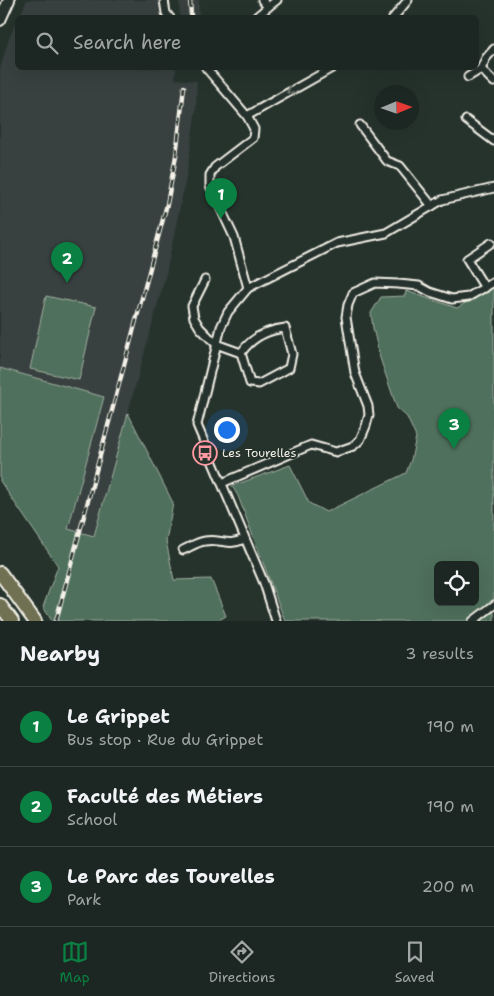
<!DOCTYPE html>
<meta charset="utf-8">
<style>
body{margin:0;font-family:"Shantell Sans",sans-serif;background:#252e2a;color:#f1f3f6}
.controls{position:absolute;right:15px;bottom:15px;display:grid;overflow:hidden;border-radius:8px;box-shadow:0 5px 20px #0002}
.controls button{width:45px;height:45px;display:grid;place-items:center;padding:0;border:0;border-bottom:1px solid #3a4340;background:#1c2622;color:#f1f3f6;font:25px sans-serif}
.compass{position:absolute;left:374px;top:85px;width:45px;height:45px;border-radius:50%;background:#1c2622;box-shadow:0 5px 20px #0002;rotate:88deg}
.you{position:absolute;left:226px;top:429px;width:18px;height:18px;margin:-12px;border:4px solid #fff;border-radius:50%;background:#1a73e8;box-shadow:0 0 0 8px #1a73e833}
.badge{display:grid;place-items:center;width:32px;height:32px;border-radius:50%;background:#0b8043;color:#fff;font-size:16px;font-weight:700}
.pin{position:absolute;translate:-50% -41px;filter:drop-shadow(0 1px 2px #0008)}
.pin::after{content:'';position:absolute;top:26px;width:18px;height:15px;background:inherit;clip-path:polygon(0 0,100% 0,50% 100%)}
.list{margin:0;padding:0;list-style:none}
h2{display:flex;justify-content:space-between;align-items:center;height:65px;margin:0;padding:0 20px;font-size:21px}
h2 small{font-size:16px;font-weight:400;color:#a0a5a5}
.list li{display:grid;grid-template-columns:32px 1fr auto;gap:15px;align-items:center;box-sizing:border-box;height:80px;padding:0 20px;border-top:1px solid #3a4340}
.list b{display:block;font-size:19px;white-space:nowrap}
.list p{margin:0;font-size:16px;white-space:nowrap;color:#a0a5a5}
.list em{font-size:16px;font-style:normal;color:#a0a5a5}
.icon{flex:none;width:28px;height:28px;fill:none;stroke:currentColor;stroke-width:2;stroke-linecap:round;stroke-linejoin:round}
.map{position:relative;flex:none;width:494px;height:621px;overflow:hidden}
.search{position:absolute;background:#1c2622;box-shadow:0 5px 20px #0002;left:15px;right:15px;top:15px;height:55px;display:flex;align-items:center;gap:12px;box-sizing:border-box;padding:0 18px;border-radius:8px;color:#a0a5a5;font-size:19px}
.sheet{height:305px;background:#1c2622}
nav{display:flex;justify-content:space-around;align-items:center;box-sizing:border-box;height:70px;border-top:1px solid #3a4340;background:#1c2622;font-size:14px;color:#a0a5a5}
nav a{display:grid;justify-items:center;gap:2px}
nav .on{color:#0b8043}
.map>svg:first-child{display:block}
.built{fill:#37403f}
.green{fill:#4f705b;stroke:#a2b0a2;fill-rule:evenodd}
.lines{fill:none;stroke-linecap:round;stroke-linejoin:round}
.street-casing{stroke:#f4f1e8;stroke-width:11}
.secondary-casing{stroke:#f4f1e8;stroke-width:14}
.highway-casing{stroke:#f4f1e8;stroke-width:16}
.street{stroke:#26332d;stroke-width:7}
.secondary{stroke:#26332d;stroke-width:10}
.highway{stroke:#706f52;stroke-width:12}
.rail-casing{stroke:#f4f1e8;stroke-width:4.5}
.rail{stroke:#26332d;stroke-width:2.5;stroke-dasharray:8;stroke-linecap:butt}
.oneway{stroke:#6e766e}
.labels{text-anchor:middle;stroke-width:4;stroke-linejoin:round;paint-order:stroke}
.poi-label{font-size:12px;fill:#f4f1e8;stroke:#26332d;text-anchor:start}
</style>
<div class="map">
<svg width="494" height="621" viewBox="0 0 494 621">
<rect width="100%" height="100%" fill="#26332d"/>
<filter id="ink" filterUnits="userSpaceOnUse"><feTurbulence type="fractalNoise" baseFrequency=".02" numOctaves="2"/><feDisplacementMap in="SourceGraphic" scale="10" xChannelSelector="R" yChannelSelector="G"/><feConvolveMatrix kernelMatrix="1 2 1 2 8 2 1 2 1" color-interpolation-filters="sRGB"/></filter>
<g filter="url(#ink)">
<g class="built">
<polygon points="27,0 159,0 160,8 165,17 19,18"/>
<polygon points="179,0 199,0 199,17 180,17"/>
<polygon points="17,20 18,68 176,68 175,79 197,81 196,108 187,173 166,274 94,537 68,529 104,397 0,368 0,69 9,38"/>
</g>
<g class="green">
<path d="M494,286V621H285L238,496L232,486L290,465L309,503L326,512L406,473L411,460L416,437L407,417L397,408L380,358L373,328L371,313L381,297L405,296L406,291L457,308ZM438,565H475V602H438Z"/>
<polygon points="46,296 96,307 79,380 30,369"/>
<polygon points="0,368 104,397 68,529 94,536 128,413 173,503 166,541 174,580 211,579 226,616 217,621 52,621 43,607 58,566 0,481"/>
</g>
<g class="lines">
<g class="street-casing">
<g id="street">
<polyline points="164,0 166,13 170,18"/>
<polyline points="268,7 277,0"/>
<polyline points="255,18 268,7 262,0"/>
<polyline points="393,18 408,0"/>
<polyline points="206,68 247,116 254,129 253,138 215,167 210,175 210,186 234,237 248,288 228,312 221,327 197,425 264,583 276,621"/>
<polyline points="481,69 494,82"/>
<polyline points="468,77 481,69 486,58 494,49"/>
<polyline points="247,116 332,68"/>
<polyline points="466,120 494,141"/>
<polyline points="360,125 387,161 400,166 432,206"/>
<path d="M205,280L192,306L194,318L200,328L216,344L241,353L250,383L259,384L289,368L292,354L285,328C267,330 252,337 241,353"/>
<polyline points="248,288 337,243 386,233 442,200 494,188"/>
<polyline points="485,288 467,259 491,243"/>
<polyline points="222,483 311,445 336,452 353,446 360,440 366,426 369,415 368,406 355,373 346,317 348,305 353,293 375,283 398,284 419,286 430,292 452,299 468,297 494,282"/>
<path d="M183,550C190,547 197,542 205,541C219,538 228,547 244,539"/>
<polyline points="473,621 494,605"/>
</g>
</g>
<g class="secondary-casing">
<polyline id="secondary" points="0,20 9,0"/>
</g>
<g class="highway-casing">
<g id="highway">
<polyline points="0,573 35,621"/>
<polyline points="0,605 12,621"/>
</g>
</g>
<use href="#street" class="street"/>
<use href="#secondary" class="secondary"/>
<use href="#highway" class="highway"/>
<g class="rail-casing">
<g id="rail">
<polyline points="190,0 191,15"/>
<polyline points="56,621 167,204 176,156 184,87"/>
</g>
</g>
<use href="#rail" class="rail"/>
</g>
<defs><path id="oneway-chevron" d="M-2-3.5L2.5 0L-2 3.5" fill="none" stroke-width="1.6" stroke-linecap="round" stroke-linejoin="round" transform="scale(1.25)"/></defs>
<use class="oneway" href="#oneway-chevron" transform="translate(290 91) rotate(151)"/>
</g>
<defs>
<g id="bus-ring" transform="scale(1.25)"><circle r="9.5" fill="#26332d" stroke="#ff9aa2" stroke-width="1.5"/><path d="M-5-6H5V4H4V6H2V4H-2V6H-4V4H-5ZM-3.5-4V0h7V-4ZM-3.5 1.2v1.5H-2V1.2ZM2 1.2v1.5H3.5V1.2Z" fill="#ff9aa2"/></g>
</defs>
<g fill-rule="evenodd">
<use href="#bus-ring" x="205" y="453"/>
</g>
<g class="labels">
<g class="poi-label">
<text x="222" y="457">Les Tourelles</text>
</g>
</g>
</svg>
<div class="controls">
<button><svg class="icon" aria-label="locate" viewBox="0 0 24 24"><circle cx="12" cy="12" r="6"/><path d="M12 2v4M12 18v4M2 12h4M18 12h4"/></svg></button>
</div>
<svg class="compass" viewBox="-18 -18 36 36"><path d="M0-13l5 13h-10z" fill="#e53935"/><path d="M0 13l5-13h-10z" fill="#a0a5a5"/></svg>
<div class="you"></div>
<div class="pin badge" style="left:221px;top:219px">1</div>
<div class="pin badge" style="left:67px;top:283px">2</div>
<div class="pin badge" style="left:454px;top:449px">3</div>
<div class="search"><svg class="icon" aria-label="search" viewBox="0 0 24 24"><circle cx="10" cy="10" r="6"/><path d="M15 15l6 6"/></svg>Search here</div>
</div>
<section class="sheet">
<h2>Nearby<small>3 results</small></h2>
<ul class="list">
<li><span class="badge">1</span><div><b>Le Grippet</b><p>Bus stop · Rue du Grippet</p></div><em>190 m</em></li>
<li><span class="badge">2</span><div><b>Faculté des Métiers</b><p>School</p></div><em>190 m</em></li>
<li><span class="badge">3</span><div><b>Le Parc des Tourelles</b><p>Park</p></div><em>200 m</em></li>
</ul>
</section>
<nav>
<a class="on"><svg class="icon" aria-label="map" viewBox="0 0 24 24"><path d="M3 6l6-2 6 2 6-2v14l-6 2-6-2-6 2zM9 4v14M15 6v14"/></svg>Map</a>
<a><svg class="icon" aria-label="directions" viewBox="0 0 24 24"><path d="M12 3l9 9-9 9-9-9zM9 14v-3h6M13 9l2 2-2 2"/></svg>Directions</a>
<a><svg class="icon" aria-label="saved" viewBox="0 0 24 24"><path d="M7 4h10v16l-5-4-5 4z"/></svg>Saved</a>
</nav>
